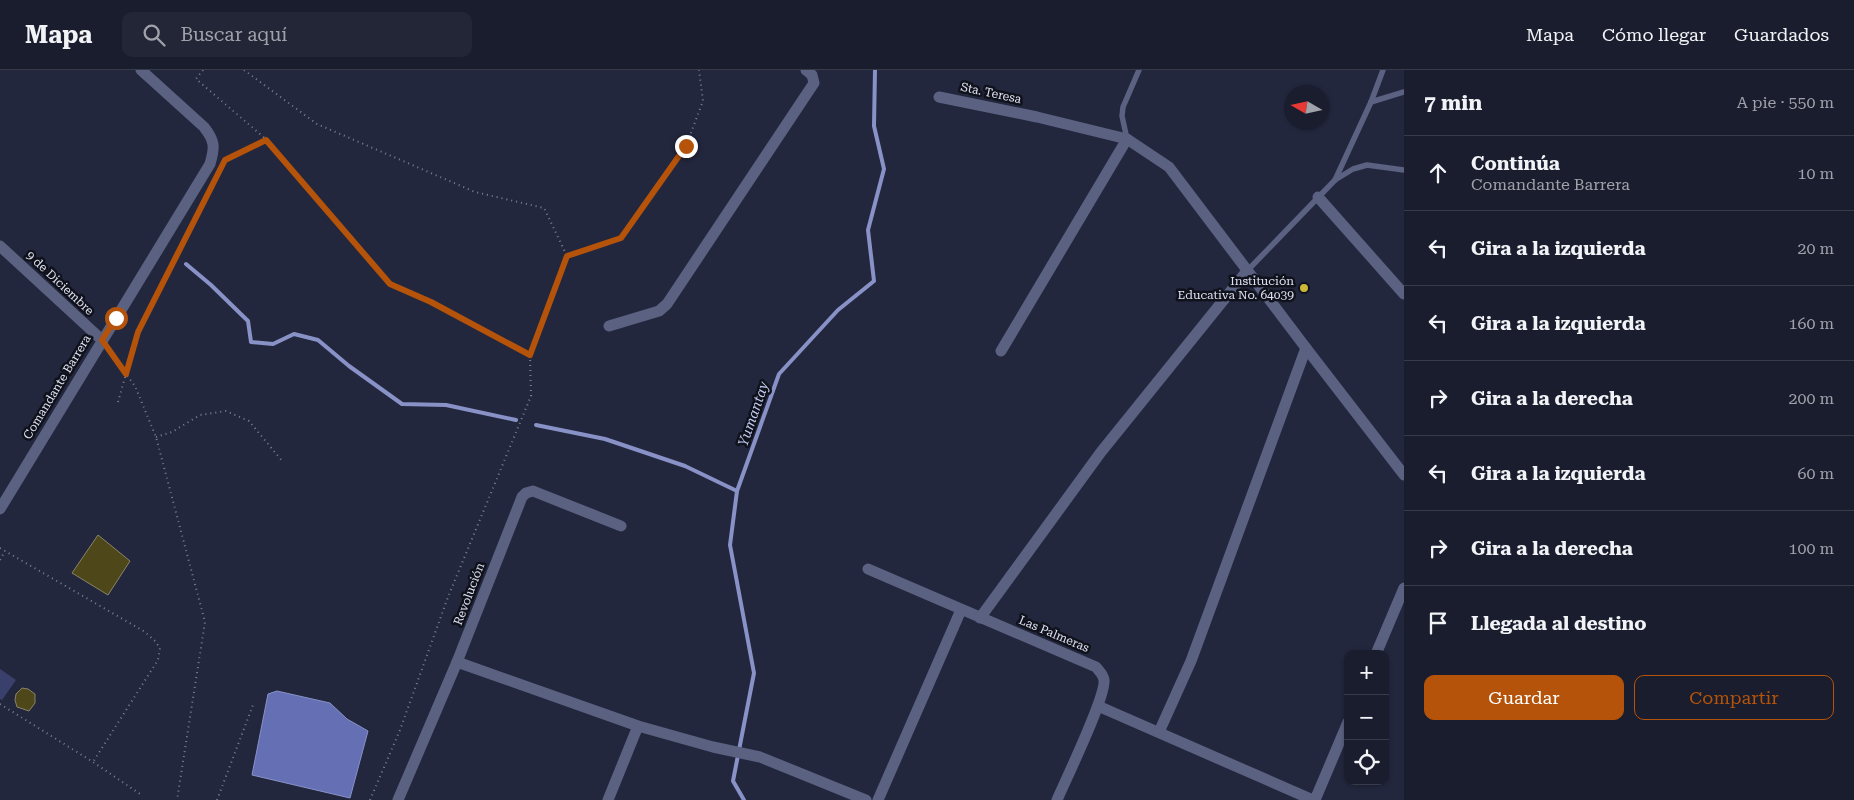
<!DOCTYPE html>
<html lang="es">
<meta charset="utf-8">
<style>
body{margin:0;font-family:"Roboto Serif",serif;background:#232636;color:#f1f3f6}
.controls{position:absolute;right:15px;bottom:15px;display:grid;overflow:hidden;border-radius:10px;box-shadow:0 1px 4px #0004}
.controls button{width:45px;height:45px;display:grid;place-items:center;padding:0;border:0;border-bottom:1px solid #383b4a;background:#1a1d2e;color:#f1f3f6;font:25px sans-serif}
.compass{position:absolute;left:1284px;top:15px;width:45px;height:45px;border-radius:50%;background:#1a1d2e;box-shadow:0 1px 4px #0004;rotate:279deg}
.stop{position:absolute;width:15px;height:15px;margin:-11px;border:4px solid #b45309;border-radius:50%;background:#fff}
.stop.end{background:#b45309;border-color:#fff;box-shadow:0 1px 5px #0008}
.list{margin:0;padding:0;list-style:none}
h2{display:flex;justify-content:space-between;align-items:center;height:65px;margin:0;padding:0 20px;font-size:21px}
h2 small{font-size:16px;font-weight:400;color:#9fa2aa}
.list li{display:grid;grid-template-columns:32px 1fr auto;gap:15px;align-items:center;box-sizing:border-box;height:75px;padding:0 20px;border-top:1px solid #383b4a}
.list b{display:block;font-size:19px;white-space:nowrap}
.list p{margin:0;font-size:16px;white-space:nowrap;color:#9fa2aa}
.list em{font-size:16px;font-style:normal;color:#9fa2aa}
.actions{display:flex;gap:10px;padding:15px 20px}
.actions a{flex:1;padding:11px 0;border:1px solid #b45309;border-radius:10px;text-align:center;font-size:18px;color:#b45309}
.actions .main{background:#b45309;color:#fff}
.icon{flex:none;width:28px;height:28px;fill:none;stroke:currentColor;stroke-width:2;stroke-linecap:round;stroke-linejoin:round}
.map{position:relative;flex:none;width:1404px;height:730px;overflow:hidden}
header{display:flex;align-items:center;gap:30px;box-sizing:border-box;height:70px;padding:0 25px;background:#1a1d2e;border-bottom:1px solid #383b4a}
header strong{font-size:24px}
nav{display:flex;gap:28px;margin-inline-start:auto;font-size:18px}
.search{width:350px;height:45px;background:#232636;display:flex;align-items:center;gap:12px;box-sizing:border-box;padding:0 18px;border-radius:10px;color:#9fa2aa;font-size:19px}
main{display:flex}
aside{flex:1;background:#1a1d2e}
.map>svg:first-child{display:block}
.green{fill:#39406b}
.water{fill:#646fb4;stroke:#8992c7}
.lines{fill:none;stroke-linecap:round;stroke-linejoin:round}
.stream{stroke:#8992c7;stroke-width:4}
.building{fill:#4e4719;stroke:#898466}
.path{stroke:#7d8094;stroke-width:2;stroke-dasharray:1 4;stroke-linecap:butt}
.lane{stroke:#5b6180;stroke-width:5.5}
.street{stroke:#5b6180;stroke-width:11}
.route{stroke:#b45309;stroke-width:6}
.poi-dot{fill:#cdb938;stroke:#0f111b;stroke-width:2}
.labels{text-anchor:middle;stroke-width:5;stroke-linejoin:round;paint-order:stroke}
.street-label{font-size:12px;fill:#e0e3f3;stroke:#0f111b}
.poi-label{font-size:12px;fill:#e0e3f3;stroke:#0f111b;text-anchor:end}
.water-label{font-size:14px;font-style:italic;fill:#c2cbf2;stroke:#0f111b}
</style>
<header>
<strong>Mapa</strong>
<div class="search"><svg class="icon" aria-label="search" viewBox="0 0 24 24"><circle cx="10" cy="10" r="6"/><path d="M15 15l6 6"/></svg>Buscar aquí</div>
<nav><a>Mapa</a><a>Cómo llegar</a><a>Guardados</a></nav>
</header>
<main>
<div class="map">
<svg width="1404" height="730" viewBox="0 0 1404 730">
<rect width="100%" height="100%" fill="#23273e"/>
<polygon class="green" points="0,599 16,610 2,630 0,629"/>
<polygon class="water" points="277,621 330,633 347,649 368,661 350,728 252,705 268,624"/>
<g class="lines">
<g class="stream">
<polyline points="186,194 211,215 248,251 251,272 273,274 294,264 318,270 349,296 402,334 446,335 516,350"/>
<polyline points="536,355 605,369 685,396 737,421"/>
<polyline points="744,730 733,711 754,603 730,475 737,421 779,304 838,240 874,211 868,160 884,99 874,56 875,0"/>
</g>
</g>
<g class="building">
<polygon points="98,465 130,491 108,525 72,503"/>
<polygon points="22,618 28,619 35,624 35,633 29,641 17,637 15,630 16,624"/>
</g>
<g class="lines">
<g class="path">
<polyline points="203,0 196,9 267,70 390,214 431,232 530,285"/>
<polyline points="244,0 317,54 475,122 544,138 567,186"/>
<polyline points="223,95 225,90 265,71"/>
<polyline points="109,282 135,316 156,367 205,552 177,730"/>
<polyline points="118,332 138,262 215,110"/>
<polyline points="156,367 172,362 200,345 226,341 249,351 283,392"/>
<polyline points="0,478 145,562 155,571 160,578 158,590 93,692"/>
<polyline points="0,490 5,481"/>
<polyline points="0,634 93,692 143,726"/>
<polyline points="217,730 253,635"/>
<polyline points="370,730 400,660 448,527 531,326 530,285 567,186 621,168 686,76 703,31 699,0"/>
</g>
<g class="lane">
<polyline points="1371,32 1404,22"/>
<polyline points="1127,69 1122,46 1123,37 1139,0"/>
<polyline points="1335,110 1371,32 1383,0"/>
<polyline points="1247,201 1335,110 1353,99 1367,95 1404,100"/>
</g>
<g class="street">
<polyline points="939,27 1037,47 1127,69 1169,97 1306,278 1404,405"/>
<polyline points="1318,127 1404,224"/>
<polyline points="0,176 102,270"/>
<polyline points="609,256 659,241 667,234 814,13 812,5 806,0"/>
<polyline points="1001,281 1127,69"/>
<path d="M0,439L210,94C215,77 215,71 204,57L141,0"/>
<path d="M868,499L1096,597C1099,601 1103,604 1104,610C1106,627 1066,709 1057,730"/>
<polyline points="980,548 1101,382 1247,201"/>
<polyline points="1376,584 1404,518"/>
<polyline points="457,592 638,656 713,677 760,687 866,730"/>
<polyline points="1098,636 1313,730"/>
<polyline points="1159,662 1191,591 1306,278"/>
<polyline points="398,730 457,592 522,427 526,423 533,421 621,456"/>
<polyline points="608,730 638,656"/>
<polyline points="878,730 961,540"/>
<polyline points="1315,730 1348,652"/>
</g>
</g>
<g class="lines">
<polyline class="route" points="116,248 102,270 126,304 138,262 225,90 266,70 390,214 431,232 530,285 567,186 621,168 686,76"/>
</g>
<circle class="poi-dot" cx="1304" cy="218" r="5"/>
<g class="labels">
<g class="street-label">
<text transform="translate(991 23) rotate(12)" y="4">Sta. Teresa</text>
<text transform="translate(60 213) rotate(43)" y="4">9 de Diciembre</text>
<text transform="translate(57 317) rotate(-59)" y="4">Comandante Barrera</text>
<text transform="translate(469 524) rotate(-69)" y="4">Revolución</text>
<text transform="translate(1054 564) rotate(23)" y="4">Las Palmeras</text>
</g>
<g class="poi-label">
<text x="1294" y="215">Institución<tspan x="1294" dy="14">Educativa No. 64039</tspan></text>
</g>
<g class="water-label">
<text transform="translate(753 344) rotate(-71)" y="5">Yumantay</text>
</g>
</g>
</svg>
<div class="controls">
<button>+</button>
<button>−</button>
<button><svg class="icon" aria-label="locate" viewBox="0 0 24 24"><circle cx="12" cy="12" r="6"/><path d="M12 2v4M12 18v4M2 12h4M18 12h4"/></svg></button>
</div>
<svg class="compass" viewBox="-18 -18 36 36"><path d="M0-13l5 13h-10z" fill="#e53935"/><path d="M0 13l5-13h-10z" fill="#9fa2aa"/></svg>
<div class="stop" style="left:116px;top:248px"></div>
<div class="stop end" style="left:686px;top:76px"></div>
</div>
<aside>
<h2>7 min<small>A pie · 550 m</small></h2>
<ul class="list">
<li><svg class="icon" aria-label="ahead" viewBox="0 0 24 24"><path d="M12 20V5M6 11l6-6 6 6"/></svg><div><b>Continúa</b><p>Comandante Barrera</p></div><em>10 m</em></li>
<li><svg class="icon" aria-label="left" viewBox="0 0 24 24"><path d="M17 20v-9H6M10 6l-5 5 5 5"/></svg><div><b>Gira a la izquierda</b></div><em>20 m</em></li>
<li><svg class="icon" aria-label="left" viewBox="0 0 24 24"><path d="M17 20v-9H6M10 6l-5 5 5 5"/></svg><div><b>Gira a la izquierda</b></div><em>160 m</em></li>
<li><svg class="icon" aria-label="right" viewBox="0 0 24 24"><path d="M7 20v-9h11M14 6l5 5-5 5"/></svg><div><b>Gira a la derecha</b></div><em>200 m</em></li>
<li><svg class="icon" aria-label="left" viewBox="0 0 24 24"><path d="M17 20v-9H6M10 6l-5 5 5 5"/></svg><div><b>Gira a la izquierda</b></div><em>60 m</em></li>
<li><svg class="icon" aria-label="right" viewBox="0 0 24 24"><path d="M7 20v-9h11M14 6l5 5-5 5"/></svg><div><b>Gira a la derecha</b></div><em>100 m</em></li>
<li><svg class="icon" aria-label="arrive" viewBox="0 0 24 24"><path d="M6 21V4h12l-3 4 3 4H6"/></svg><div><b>Llegada al destino</b></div></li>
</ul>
<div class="actions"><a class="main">Guardar</a><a>Compartir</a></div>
</aside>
</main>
